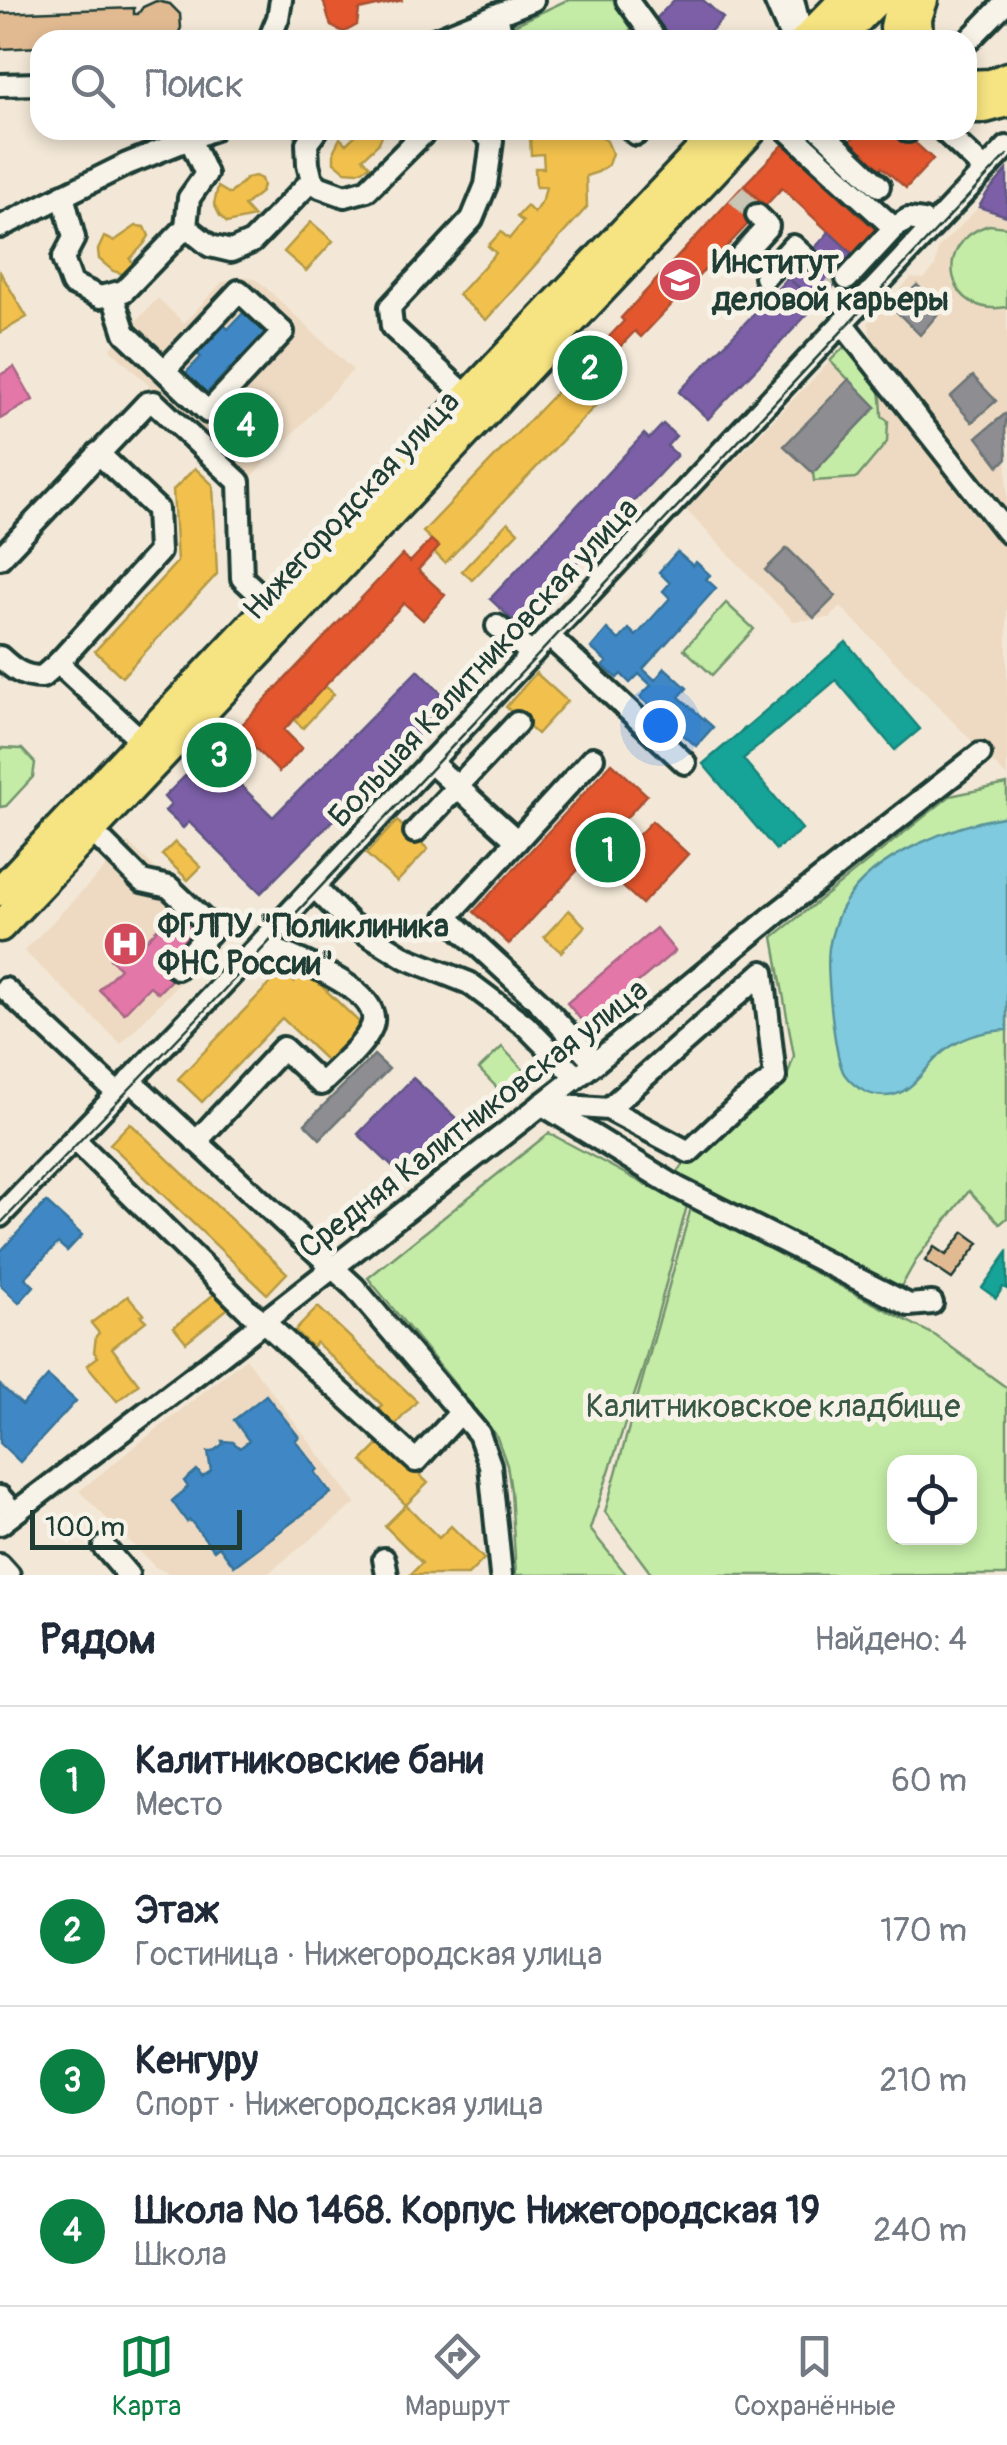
<!DOCTYPE html>
<html lang="ru">
<meta charset="utf-8">
<style>
body{margin:0;font-family:Pangolin,sans-serif;background:#f2f2f3;color:#1f2937}
.controls{position:absolute;right:30px;bottom:30px;display:grid;overflow:hidden;border-radius:20px;box-shadow:0 5px 15px #0003}
.controls button{width:90px;height:90px;display:grid;place-items:center;padding:0;border:0;border-bottom:2px solid #e0e1e3;background:#fff;color:#1f2937;font:50px sans-serif}
.scale{position:absolute;left:30px;bottom:25px;width:212px;box-sizing:border-box;padding-left:10px;border:5px solid #1f3d34;border-top:0;font-size:28px;line-height:35px;white-space:nowrap;color:#1f3d34;-webkit-text-stroke:8px #f7f3e8;paint-order:stroke}
.you{position:absolute;left:660px;top:725px;width:35px;height:35px;margin:-25px;border:8px solid #fff;border-radius:50%;background:#1a73e8;box-shadow:0 0 0 15px #1a73e833}
.badge{display:grid;place-items:center;width:65px;height:65px;border-radius:50%;background:#0b8043;color:#fff;font-size:32px;font-weight:700}
.pin{position:absolute;translate:-50% -50%;border:5px solid #fff;box-shadow:0 2px 10px #0006}
.list{margin:0;padding:0;list-style:none}
h2{display:flex;justify-content:space-between;align-items:center;height:130px;margin:0;padding:0 40px;font-size:42px}
h2 small{font-size:32px;font-weight:400;color:#747a83}
.list li{display:grid;grid-template-columns:65px 1fr auto;gap:30px;align-items:center;box-sizing:border-box;height:150px;padding:0 40px;border-top:2px solid #e0e1e3}
.list b{display:block;font-size:38px;white-space:nowrap}
.list p{margin:0;font-size:32px;white-space:nowrap;color:#747a83}
.list em{font-size:32px;font-style:normal;color:#747a83}
.icon{flex:none;width:55px;height:55px;fill:none;stroke:currentColor;stroke-width:2;stroke-linecap:round;stroke-linejoin:round}
.map{position:relative;flex:none;width:1007px;height:1575px;overflow:hidden}
.search{position:absolute;background:#fff;box-shadow:0 5px 15px #0003;left:30px;right:30px;top:30px;height:110px;display:flex;align-items:center;gap:25px;box-sizing:border-box;padding:0 35px;border-radius:30px;color:#747a83;font-size:38px}
.sheet{height:730px;background:#fff}
nav{display:flex;justify-content:space-around;align-items:center;box-sizing:border-box;height:140px;border-top:2px solid #e0e1e3;background:#fff;font-size:28px;color:#747a83}
nav a{display:grid;justify-items:center;gap:5px}
nav .on{color:#0b8043}
.map>svg:first-child{display:block}
.built{fill:#eedac2}
.green{fill:#c4eca6;stroke:#72946d;stroke-width:2.5;fill-rule:evenodd}
.water{fill:#7fcade;stroke:#59929a;stroke-width:2.5}
.homes{fill:#f2c14e;stroke:#b39946;stroke-width:2.5}
.shops{fill:#e4572e;stroke:#a94f30;stroke-width:2.5}
.offices{fill:#7b5ea7;stroke:#5f5484;stroke-width:2.5}
.schools{fill:#3f88c5;stroke:#35729a;stroke-width:2.5}
.health{fill:#e377a8;stroke:#a86685;stroke-width:2.5}
.public{fill:#17a398;stroke:#19847a;stroke-width:2.5}
.industry{fill:#8d8d92;stroke:#6c7576;stroke-width:2.5}
.building{fill:#e1ba92;stroke:#1f3d34;stroke-width:2.5}
.lines{fill:none;stroke-linecap:round;stroke-linejoin:round}
.minor-tunnel{stroke:#c9c6b6;stroke-width:20;stroke-dasharray:20 10;stroke-linecap:butt}
.minor-casing{stroke:#1f3d34;stroke-width:28}
.major-casing{stroke:#1f3d34;stroke-width:35}
.minor{stroke:#f7f3e8;stroke-width:20}
.major{stroke:#f6e381;stroke-width:28}
.tram{stroke:#1f3d34;stroke-width:2.5}
.labels{text-anchor:middle;stroke-width:10;stroke-linejoin:round;paint-order:stroke}
.poi-label{font-size:32px;font-weight:bold;fill:#1f3d34;stroke:#f7f3e8;text-anchor:start}
.street-label{font-size:32px;fill:#1f3d34;stroke:#f7f3e8}
.park-label{font-size:32px;fill:#385745;stroke:#f7f3e8}
</style>
<div class="map">
<svg width="1007" height="1575" viewBox="0 0 1007 1575">
<rect width="100%" height="100%" fill="#f3e8d7"/>
<filter id="ink" filterUnits="userSpaceOnUse"><feTurbulence type="fractalNoise" baseFrequency=".01" numOctaves="2"/><feDisplacementMap in="SourceGraphic" scale="20" xChannelSelector="R" yChannelSelector="G"/><feConvolveMatrix kernelMatrix="1 2 1 2 8 2 1 2 1" color-interpolation-filters="sRGB"/></filter>
<g filter="url(#ink)">
<g class="built">
<polygon points="1007,170 1007,777 841,607 830,618 793,621 686,510 843,348 848,346 859,352 872,339 868,322 911,278 924,279 935,267 938,248 978,208 987,193"/>
<polygon points="240,276 250,277 260,282 353,370 249,480 110,349 158,298 184,323 222,282"/>
<polygon points="129,843 225,936 121,1044 24,951"/>
<polygon points="246,1358 356,1503 266,1575 173,1575 155,1567 79,1491"/>
</g>
<g class="green">
<polygon points="567,0 620,0 637,24 619,40 589,40 579,31 556,30 547,39 520,40 514,25"/>
<path d="M989,225L1007,227V307C947,318 930,243 989,225Z"/>
<path d="M843,348C876,368 881,377 882,416L888,421L887,442L857,478L814,481L813,473L876,407L830,361Z"/>
<polygon points="726,603 754,629 712,675 684,649"/>
<polygon points="2,748 22,749 35,763 33,777 6,806 0,807 0,751"/>
<polygon points="1007,784 1007,1218 1000,1224 969,1191 918,1257 898,1292 675,1176 694,1150 788,1074 794,1056 773,937 950,796"/>
<polygon points="502,1047 532,1079 509,1100 479,1069"/>
<polygon points="549,1133 665,1195 688,1202 642,1372 590,1529 627,1575 516,1575 511,1491 507,1465 496,1435 368,1278"/>
<path d="M691,1208L936,1336L1007,1388V1575H652L605,1512ZM894,1462H970V1538H894Z"/>
</g>
<path class="water" d="M1007,816V1030C984,1031 962,1037 943,1052C924,1067 912,1097 884,1096C869,1096 854,1087 845,1075C834,1060 826,969 829,948C831,935 837,915 844,904C872,855 954,825 1007,816Z"/>
<g class="homes">
<polygon points="361,130 380,130 382,136 378,144 363,158 370,166 358,172 345,171 334,162 334,150 340,138 346,144"/>
<polygon points="540,130 582,130 583,133 598,135 607,141 612,153 608,165 598,172 586,176 587,207 486,320 458,295 496,253 488,246 501,232 509,239 523,222 517,217 527,206 534,213 543,199 546,187 536,187 535,168 544,168 543,154 531,155 530,134 541,133"/>
<polygon points="255,176 261,179 263,185 261,192 244,206 254,217 227,223 220,216 214,204 218,187 230,194 247,178"/>
<polygon points="311,222 333,241 306,271 284,252"/>
<polygon points="136,226 145,227 149,236 144,244 130,259 137,268 123,274 113,271 99,259 98,250 104,237 114,241"/>
<polygon points="0,272 27,317 0,333"/>
<polygon points="571,377 598,403 445,563 434,552 439,547 423,532"/>
<polygon points="195,468 213,485 217,574 122,677 95,651 177,562 173,490"/>
<polygon points="508,522 518,532 472,580 462,571"/>
<polygon points="536,673 567,701 537,734 506,707"/>
<polygon points="325,686 334,694 303,728 294,720"/>
<polygon points="397,821 428,849 397,882 366,854"/>
<polygon points="175,842 201,867 188,880 162,855"/>
<polygon points="569,910 585,926 561,952 544,937"/>
<polygon points="305,970 362,1025 327,1061 282,1018 202,1102 178,1079 282,971 294,982"/>
<polygon points="130,1123 287,1273 267,1294 110,1144"/>
<polygon points="219,1290 231,1306 186,1342 174,1327"/>
<polygon points="128,1296 144,1314 141,1316 146,1321 112,1348 139,1384 117,1401 87,1365 98,1357 94,1352 96,1336 99,1333 91,1323"/>
<polygon points="318,1307 417,1401 394,1426 378,1410 382,1405 316,1342 312,1347 295,1331"/>
<polygon points="383,1440 428,1483 406,1505 362,1461"/>
<polygon points="406,1505 439,1538 451,1526 484,1559 468,1575 410,1575 422,1563 385,1526"/>
</g>
<g class="shops">
<polygon points="323,0 403,0 359,10 357,25 344,32 331,26"/>
<polygon points="844,130 901,130 933,159 906,188 882,167 875,176 844,147 853,138"/>
<polygon points="784,144 881,235 858,259 782,188 765,206 744,185"/>
<polygon points="744,185 765,206 641,337 635,331 617,350 626,358 590,396 571,377 624,321 621,318"/>
<polygon points="431,540 439,547 418,570 445,595 423,620 404,603 325,686 284,730 302,748 279,772 237,730 402,555 410,562"/>
<polygon points="612,763 647,795 614,831 629,845 652,821 688,854 642,904 590,857 509,944 474,912"/>
</g>
<g class="offices">
<polygon points="674,0 703,0 723,18 702,40 674,40 654,21"/>
<polygon points="1007,170 1007,216 979,207 987,193"/>
<polygon points="829,232 858,259 817,304 788,278"/>
<polygon points="788,278 817,304 708,419 679,392"/>
<polygon points="663,424 676,436 667,446 677,455 518,625 490,599 644,434 649,439"/>
<polygon points="418,670 450,702 261,893 189,822 183,828 165,811 171,805 164,797 217,744 237,763 228,773 273,817"/>
<polygon points="413,1078 459,1121 403,1177 358,1134"/>
</g>
<g class="schools">
<polygon points="246,310 268,330 240,359 243,362 233,373 229,369 204,396 183,376 201,357 196,353 223,324 228,329"/>
<polygon points="677,552 693,566 696,562 710,575 706,579 716,588 643,669 655,680 665,668 687,688 679,697 713,727 696,746 640,697 651,685 639,674 630,683 621,674 617,678 603,666 607,662 591,648 607,629 619,640 629,629 636,636 670,598 663,591 670,583 659,572"/>
<polygon points="46,1202 82,1235 67,1251 58,1243 25,1278 34,1286 19,1303 0,1285 0,1252"/>
<polygon points="48,1376 76,1401 20,1462 0,1443 0,1385 22,1405"/>
<polygon points="266,1395 299,1437 295,1440 318,1469 315,1472 331,1493 234,1566 219,1546 214,1550 190,1520 187,1522 172,1501 188,1487 184,1481 197,1470 202,1477 211,1471 208,1452 212,1452 223,1444 222,1441 233,1442 240,1448 249,1441 234,1420"/>
</g>
<g class="health">
<polygon points="14,367 33,400 0,419 0,375"/>
<polygon points="180,905 205,928 166,969 174,977 158,993 150,986 124,1013 99,990 120,968 110,959 127,942 136,951"/>
<polygon points="656,928 675,951 586,1026 567,1003"/>
</g>
<g class="public">
<polygon points="846,642 920,729 895,750 836,680 743,759 802,829 776,850 703,764"/>
<polygon points="1007,1253 1007,1289 1003,1287 996,1298 982,1288"/>
</g>
<g class="industry">
<polygon points="917,285 942,309 920,335 893,308"/>
<polygon points="973,376 996,401 972,422 950,397"/>
<polygon points="849,379 876,407 813,473 784,446"/>
<polygon points="1005,414 1007,416 1005,429 1007,458 999,466 977,437"/>
<polygon points="787,548 836,596 814,618 765,570"/>
<polygon points="374,1055 389,1069 320,1139 305,1124"/>
</g>
<g class="building">
<polygon points="156,1 170,4 180,14 181,28 175,40 142,40 140,37 135,37 135,40 40,40 40,47 0,49 0,13 134,8 134,14 138,14 143,7"/>
<polygon points="964,1232 979,1243 952,1279 925,1261 934,1247 946,1255"/>
</g>
<g class="lines">
<g class="minor-tunnel">
<polyline points="736,194 757,215"/>
<polyline points="806,258 835,284"/>
</g>
<g class="minor-casing">
<g id="minor">
<polyline points="627,0 656,40"/>
<polyline points="775,0 788,30 796,36"/>
<polyline points="793,0 798,20 796,37"/>
<polyline points="495,15 505,40"/>
<polyline points="269,40 278,18 281,0"/>
<polyline points="434,40 533,0"/>
<polyline points="969,40 1007,1"/>
<polyline points="0,85 40,84"/>
<polyline points="317,130 307,143 308,164 312,180 320,187 345,196 367,190 427,130"/>
<polyline points="632,130 636,134"/>
<polyline points="787,130 894,228 908,219 923,221 932,227"/>
<polyline points="820,130 879,186"/>
<polyline points="907,130 908,131"/>
<polyline points="943,130 985,170"/>
<polyline points="63,195 74,238 63,259 72,284 100,297 124,291 186,227 210,246 231,251 252,242 312,180"/>
<polyline points="0,227 127,164 212,130"/>
<polyline points="186,227 189,198 206,174 190,139"/>
<polyline points="740,257 768,226 757,215"/>
<polyline points="765,277 793,246 806,258"/>
<polyline points="847,279 894,228"/>
<polyline points="113,296 125,333 208,412 283,332 239,291 165,370"/>
<polyline points="842,323 1007,532"/>
<polyline points="467,396 392,327 390,307 472,219 486,185 492,141 481,130"/>
<polyline points="0,558 147,403 154,402 239,482 242,578 270,604"/>
<polyline points="497,626 532,654"/>
<polyline points="549,636 685,763"/>
<path d="M0,657C14,670 23,677 42,677L58,663L142,741"/>
<polyline points="58,663 159,552 157,509 98,453"/>
<polyline points="593,758 447,917 539,1002 595,1063"/>
<polyline points="430,762 517,841"/>
<polyline points="92,831 142,881 169,887 213,929 177,968"/>
<polyline points="415,832 517,723"/>
<polyline points="314,887 351,924 406,958 469,983 525,1025 576,1077"/>
<polyline points="5,989 118,1094"/>
<polyline points="130,1080 354,1287 479,1434 490,1465 501,1575"/>
<polyline points="542,1104 608,1109 689,1152 740,1104 775,1077 763,972 608,1109"/>
<polyline points="548,1108 678,1188 909,1305 932,1303"/>
<polyline points="74,1139 249,1311 263,1321 416,1461 461,1412"/>
<path d="M196,1142L283,1048L321,1084C336,1069 365,1045 372,1026C385,989 286,955 261,944"/>
<polyline points="0,1216 205,1003 1007,147"/>
<polyline points="0,1497 14,1513"/>
<polyline points="0,1524 198,1373 595,1063 777,913 980,754"/>
<polyline points="104,1547 128,1575"/>
<polyline points="384,1559 387,1575"/>
<polyline points="0,1565 9,1575"/>
</g>
</g>
<g class="major-casing">
<g id="major">
<polyline points="805,40 844,0"/>
<polyline points="838,40 877,0"/>
<polyline points="897,40 895,27 901,0"/>
<polyline points="918,40 917,18 923,0"/>
<polyline points="967,85 991,84 1007,77"/>
<polyline points="967,108 985,108 1007,102"/>
<polyline points="0,891 720,130"/>
<polyline points="0,927 752,130"/>
</g>
</g>
<use href="#minor" class="minor"/>
<use href="#major" class="major"/>
<polyline class="tram" points="0,1224 206,1009 1007,155"/>
</g>
</g>
<defs>
<g id="university-disc" transform="scale(2.25)"><circle r="9.5" fill="#d1495b" stroke="#f7f3e8"/><path d="M0-5L7-2L0 1L-7-2ZM-4 1L0 2.5L4 1V4Q0 6-4 4Z" fill="#fff"/></g>
<g id="hospital-disc" transform="scale(2.25)"><circle r="9.5" fill="#d1495b" stroke="#f7f3e8"/><path d="M-5-5h3v3.5h4V-5h3V5h-3V1.5h-4V5h-3Z" fill="#fff"/></g>
</defs>
<g fill-rule="evenodd">
<use href="#university-disc" x="680" y="280"/>
<use href="#hospital-disc" x="125" y="944"/>
</g>
<g class="labels">
<g class="poi-label">
<text x="712" y="273">Институт<tspan x="712" dy="37">деловой карьеры</tspan></text>
<text x="158" y="937">ФГЛПУ "Поликлиника<tspan x="158" dy="37">ФНС России"</tspan></text>
</g>
<g class="street-label">
<text transform="translate(351 505) rotate(-47)" y="11">Нижегородская улица</text>
<text transform="translate(483 662) rotate(-47)" y="11">Большая Калитниковская улица</text>
<text transform="translate(473 1118) rotate(-38)" y="11">Средняя Калитниковская улица</text>
</g>
<g class="park-label">
<text x="773" y="1417">Калитниковское кладбище</text>
</g>
</g>
</svg>
<div class="controls">
<button><svg class="icon" aria-label="locate" viewBox="0 0 24 24"><circle cx="12" cy="12" r="6"/><path d="M12 2v4M12 18v4M2 12h4M18 12h4"/></svg></button>
</div>
<div class="scale">100 m</div>
<div class="you"></div>
<div class="pin badge" style="left:608px;top:850px">1</div>
<div class="pin badge" style="left:590px;top:368px">2</div>
<div class="pin badge" style="left:219px;top:755px">3</div>
<div class="pin badge" style="left:246px;top:425px">4</div>
<div class="search"><svg class="icon" aria-label="search" viewBox="0 0 24 24"><circle cx="10" cy="10" r="6"/><path d="M15 15l6 6"/></svg>Поиск</div>
</div>
<section class="sheet">
<h2>Рядом<small>Найдено: 4</small></h2>
<ul class="list">
<li><span class="badge">1</span><div><b>Калитниковские бани</b><p>Место</p></div><em>60 m</em></li>
<li><span class="badge">2</span><div><b>Этаж</b><p>Гостиница · Нижегородская улица</p></div><em>170 m</em></li>
<li><span class="badge">3</span><div><b>Кенгуру</b><p>Спорт · Нижегородская улица</p></div><em>210 m</em></li>
<li><span class="badge">4</span><div><b>Школа № 1468. Корпус Нижегородская 19</b><p>Школа</p></div><em>240 m</em></li>
</ul>
</section>
<nav>
<a class="on"><svg class="icon" aria-label="map" viewBox="0 0 24 24"><path d="M3 6l6-2 6 2 6-2v14l-6 2-6-2-6 2zM9 4v14M15 6v14"/></svg>Карта</a>
<a><svg class="icon" aria-label="directions" viewBox="0 0 24 24"><path d="M12 3l9 9-9 9-9-9zM9 14v-3h6M13 9l2 2-2 2"/></svg>Маршрут</a>
<a><svg class="icon" aria-label="saved" viewBox="0 0 24 24"><path d="M7 4h10v16l-5-4-5 4z"/></svg>Сохранённые</a>
</nav>
